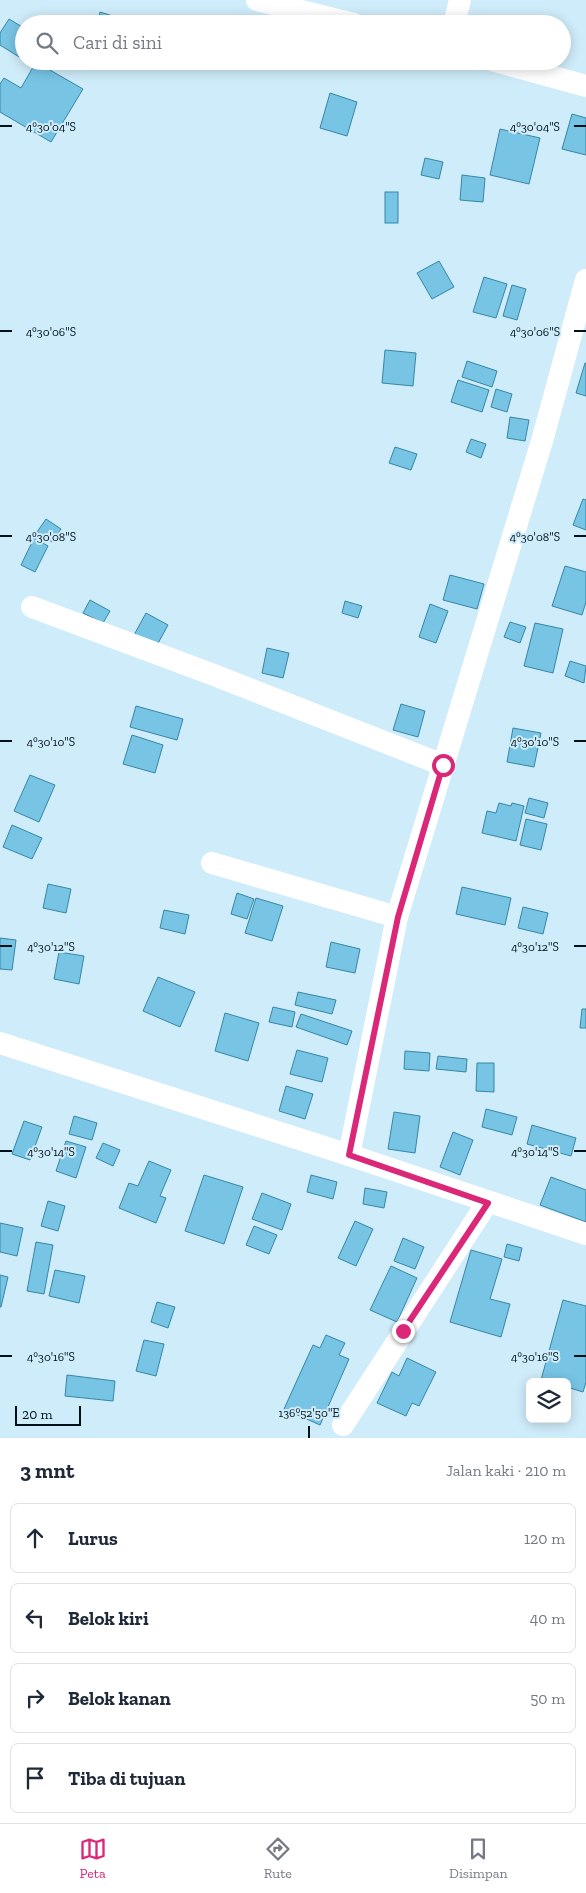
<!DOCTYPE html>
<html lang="id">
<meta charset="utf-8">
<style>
body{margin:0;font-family:"Zilla Slab",serif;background:#f2f2f3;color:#1f2937}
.controls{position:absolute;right:15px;bottom:15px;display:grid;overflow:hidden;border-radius:8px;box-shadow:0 2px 12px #0003}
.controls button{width:45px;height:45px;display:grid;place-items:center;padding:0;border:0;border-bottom:1px solid #e0e1e3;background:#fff;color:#1f2937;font:25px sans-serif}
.scale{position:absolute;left:15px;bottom:12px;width:66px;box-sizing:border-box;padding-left:5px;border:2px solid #00111a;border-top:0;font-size:14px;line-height:18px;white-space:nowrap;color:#00111a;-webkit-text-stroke:4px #cfecfa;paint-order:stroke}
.stop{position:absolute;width:15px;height:15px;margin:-11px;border:4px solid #db2777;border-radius:50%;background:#fff}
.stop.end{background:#db2777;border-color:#fff;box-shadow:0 1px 5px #0008}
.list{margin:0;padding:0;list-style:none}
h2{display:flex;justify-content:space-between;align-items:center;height:65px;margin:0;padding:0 20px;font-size:21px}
h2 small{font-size:16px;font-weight:400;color:#747a83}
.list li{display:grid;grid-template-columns:32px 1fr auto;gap:15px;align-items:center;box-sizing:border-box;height:70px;margin:0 10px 10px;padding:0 10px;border:1px solid #e0e1e3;border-radius:8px}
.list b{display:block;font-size:19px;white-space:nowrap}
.list em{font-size:16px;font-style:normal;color:#747a83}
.icon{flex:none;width:28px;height:28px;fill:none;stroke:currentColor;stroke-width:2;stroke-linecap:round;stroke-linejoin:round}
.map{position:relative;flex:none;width:586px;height:1438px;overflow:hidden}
.search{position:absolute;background:#fff;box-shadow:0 2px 12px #0003;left:15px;right:15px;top:15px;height:55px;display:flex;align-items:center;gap:12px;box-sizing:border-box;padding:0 18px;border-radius:28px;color:#747a83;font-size:19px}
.sheet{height:385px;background:#fff}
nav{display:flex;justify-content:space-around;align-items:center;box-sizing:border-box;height:70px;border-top:1px solid #e0e1e3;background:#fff;font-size:14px;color:#747a83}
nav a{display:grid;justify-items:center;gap:2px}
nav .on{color:#db2777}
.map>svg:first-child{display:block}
.building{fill:#77c4e4;stroke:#3786a4}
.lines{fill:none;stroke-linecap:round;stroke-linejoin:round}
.minor{stroke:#fff;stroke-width:22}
.route{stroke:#db2777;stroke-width:6}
.ticks{fill:none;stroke:#00111a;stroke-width:2}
.ticks-label{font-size:12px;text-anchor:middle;fill:#00111a;stroke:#cfecfa;stroke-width:4;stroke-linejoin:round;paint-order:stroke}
</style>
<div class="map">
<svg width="586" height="1438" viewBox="0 0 586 1438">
<rect width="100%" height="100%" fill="#cfecfa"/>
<g class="building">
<polygon points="100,12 132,22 132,24 97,24"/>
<polygon points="134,16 160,24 132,24"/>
<polygon points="9,19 24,28 24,60 0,45 0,33"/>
<polygon points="36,62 83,89 51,142 0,112 0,84 4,78 21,88"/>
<polygon points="330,93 357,102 347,136 320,128"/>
<polygon points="572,114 586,118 586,155 562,149"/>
<polygon points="500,129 540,138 529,184 490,175"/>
<polygon points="425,158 443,162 439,179 421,175"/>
<polygon points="462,175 485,178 483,202 460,200"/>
<rect x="385" y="192" width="13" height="31"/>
<polygon points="439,261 454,287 432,299 417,273"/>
<polygon points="484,277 507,284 496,318 473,312"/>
<polygon points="512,285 526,289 517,320 503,316"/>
<polygon points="385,350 416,353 413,386 382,383"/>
<polygon points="467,361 497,371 492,387 462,377"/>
<polygon points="585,363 586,363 586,396 576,393"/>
<polygon points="458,380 489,390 482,412 451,402"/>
<polygon points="496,389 512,394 507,412 491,407"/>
<polygon points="510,417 529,420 525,441 507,438"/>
<polygon points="471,439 486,444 481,458 466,452"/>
<polygon points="395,447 417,454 411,470 389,463"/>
<polygon points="583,499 586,500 586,530 573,525"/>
<polygon points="46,519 61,529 52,542 37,532"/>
<polygon points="34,538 48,546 35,572 21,565"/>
<polygon points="565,566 586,572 586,602 582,615 552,606"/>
<polygon points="450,575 484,584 477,609 443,600"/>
<polygon points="90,600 110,611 103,623 83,613"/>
<polygon points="345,601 362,606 358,618 342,613"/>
<polygon points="430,604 448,611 436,643 419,637"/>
<polygon points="146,613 168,625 156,647 134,635"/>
<polygon points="510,622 526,627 520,643 504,637"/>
<polygon points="535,623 563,629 553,673 524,666"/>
<polygon points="267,648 289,653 283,678 262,673"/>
<polygon points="570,661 586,666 584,683 565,676"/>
<polygon points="401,704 425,711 418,737 393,730"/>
<polygon points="136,706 183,719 177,740 130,727"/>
<polygon points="513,728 541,733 534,767 507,762"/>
<polygon points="132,735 163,745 155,773 123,764"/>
<polygon points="30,775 55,785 39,822 14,811"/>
<polygon points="529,798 548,803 544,818 525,813"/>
<polygon points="499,803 511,806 512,803 524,806 516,841 482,833 487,811 496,813"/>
<polygon points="526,819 547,824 541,850 520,845"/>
<polygon points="12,825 42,838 32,859 3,847"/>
<polygon points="48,884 71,889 66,913 43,908"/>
<polygon points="462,887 511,898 505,925 456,914"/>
<polygon points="237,893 254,899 247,919 231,914"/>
<polygon points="256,898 283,906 272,941 245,933"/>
<polygon points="523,907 548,913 543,934 518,928"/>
<polygon points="164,910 189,915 185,934 160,928"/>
<polygon points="0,938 16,940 12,970 0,969"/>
<polygon points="331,942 360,949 355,973 326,967"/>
<polygon points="59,952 84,956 79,984 54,979"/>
<polygon points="158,977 195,992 180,1027 143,1011"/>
<polygon points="298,992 336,1000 332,1014 295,1005"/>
<polygon points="273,1007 295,1012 292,1027 269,1022"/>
<polygon points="582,1009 586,1009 586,1028 580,1028"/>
<polygon points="225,1013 259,1023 248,1061 215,1051"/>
<polygon points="301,1014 352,1031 347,1045 296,1027"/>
<polygon points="297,1050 328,1058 322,1082 290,1074"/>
<polygon points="405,1051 430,1053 429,1071 404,1069"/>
<polygon points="438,1056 467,1059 466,1072 436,1069"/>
<polygon points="477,1063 494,1063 494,1092 476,1091"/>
<polygon points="286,1086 313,1094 305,1119 279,1111"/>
<polygon points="486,1109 517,1117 512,1135 482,1127"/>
<polygon points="394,1112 420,1116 415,1153 388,1149"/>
<polygon points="74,1116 97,1123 92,1140 69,1134"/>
<polygon points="24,1121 42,1127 30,1160 12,1154"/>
<polygon points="532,1125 576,1138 571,1156 527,1144"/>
<polygon points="453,1132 473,1140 460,1175 440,1167"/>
<polygon points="66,1141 86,1147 76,1178 56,1171"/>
<polygon points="103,1143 120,1150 113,1166 96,1158"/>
<polygon points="149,1161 171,1170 160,1196 166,1198 156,1223 119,1208 129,1183 138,1186"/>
<polygon points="204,1175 243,1187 224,1244 185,1231"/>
<polygon points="311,1175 337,1182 333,1199 307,1192"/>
<polygon points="551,1177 586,1190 586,1222 540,1205"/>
<polygon points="365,1188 387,1192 384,1208 363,1204"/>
<polygon points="262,1193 291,1204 282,1230 252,1219"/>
<polygon points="48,1201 65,1206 58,1231 41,1226"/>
<polygon points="355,1221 373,1229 356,1266 338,1258"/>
<polygon points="0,1223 23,1228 17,1256 0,1252"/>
<polygon points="254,1226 277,1235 269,1254 246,1245"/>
<polygon points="403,1238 424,1247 415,1269 394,1261"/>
<polygon points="36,1242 53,1245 44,1294 27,1291"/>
<polygon points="507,1244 522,1248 519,1261 504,1257"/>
<polygon points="471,1250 502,1259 490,1299 510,1304 501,1337 450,1322"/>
<polygon points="391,1266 417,1278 397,1322 370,1310"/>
<polygon points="55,1270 85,1276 79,1303 49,1296"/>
<polygon points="0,1275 8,1277 1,1307 0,1307"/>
<polygon points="563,1300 586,1306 586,1382 583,1392 567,1387 567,1382 548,1382 541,1380"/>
<polygon points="157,1302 175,1307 168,1328 151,1322"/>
<polygon points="326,1335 345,1343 339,1355 349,1359 320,1425 284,1409 313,1345 320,1348"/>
<polygon points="144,1340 164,1344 156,1376 136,1371"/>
<polygon points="407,1358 436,1372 419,1406 412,1403 406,1416 377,1403 392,1372 399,1376"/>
<polygon points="67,1375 115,1381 113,1401 65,1396"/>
</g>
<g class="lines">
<g class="minor">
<polyline points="257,0 354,24"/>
<polyline points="454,24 460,0"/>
<polyline points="495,61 586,86"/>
<polyline points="32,607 214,675 443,765"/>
<polyline points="212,863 397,917"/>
<polyline points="0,1043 349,1155 586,1234"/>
<polyline points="349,1155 397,917 542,441 586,280"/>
<polyline points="343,1425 487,1203"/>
</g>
</g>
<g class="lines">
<polyline class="route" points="403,1331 488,1203 349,1155 398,917 443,765"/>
</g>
<path class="ticks" d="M0,126H12M574,126H586M0,331H12M574,331H586M0,536H12M574,536H586M0,741H12M574,741H586M0,946H12M574,946H586M0,1151H12M574,1151H586M0,1356H12M574,1356H586M309,1426V1438"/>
<g class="ticks-label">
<text x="51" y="131">4°30'04"S</text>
<text x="535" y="131">4°30'04"S</text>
<text x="51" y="336">4°30'06"S</text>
<text x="535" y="336">4°30'06"S</text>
<text x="51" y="541">4°30'08"S</text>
<text x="535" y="541">4°30'08"S</text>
<text x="51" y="746">4°30'10"S</text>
<text x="535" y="746">4°30'10"S</text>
<text x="51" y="951">4°30'12"S</text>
<text x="535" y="951">4°30'12"S</text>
<text x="51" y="1156">4°30'14"S</text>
<text x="535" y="1156">4°30'14"S</text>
<text x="51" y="1361">4°30'16"S</text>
<text x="535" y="1361">4°30'16"S</text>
<text x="309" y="1417">136°52'50"E</text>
</g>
</svg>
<div class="controls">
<button><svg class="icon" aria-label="layers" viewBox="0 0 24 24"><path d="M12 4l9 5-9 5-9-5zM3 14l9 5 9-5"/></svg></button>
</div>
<div class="scale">20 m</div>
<div class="stop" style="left:443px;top:765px"></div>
<div class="stop end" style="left:403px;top:1331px"></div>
<div class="search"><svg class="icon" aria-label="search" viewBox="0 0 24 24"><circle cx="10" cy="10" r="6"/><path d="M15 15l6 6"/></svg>Cari di sini</div>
</div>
<section class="sheet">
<h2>3 mnt<small>Jalan kaki · 210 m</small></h2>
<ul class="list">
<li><svg class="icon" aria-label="ahead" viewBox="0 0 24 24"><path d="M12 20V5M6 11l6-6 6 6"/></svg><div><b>Lurus</b></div><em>120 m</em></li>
<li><svg class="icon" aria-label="left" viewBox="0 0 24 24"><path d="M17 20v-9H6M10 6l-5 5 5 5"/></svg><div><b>Belok kiri</b></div><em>40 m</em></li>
<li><svg class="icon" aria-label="right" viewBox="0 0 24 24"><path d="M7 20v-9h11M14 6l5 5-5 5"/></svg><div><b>Belok kanan</b></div><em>50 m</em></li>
<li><svg class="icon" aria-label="arrive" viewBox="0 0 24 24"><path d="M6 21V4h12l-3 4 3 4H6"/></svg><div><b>Tiba di tujuan</b></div></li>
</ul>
</section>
<nav>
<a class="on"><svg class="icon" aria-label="map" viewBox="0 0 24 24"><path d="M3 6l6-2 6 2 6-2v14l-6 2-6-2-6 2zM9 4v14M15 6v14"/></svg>Peta</a>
<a><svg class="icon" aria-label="directions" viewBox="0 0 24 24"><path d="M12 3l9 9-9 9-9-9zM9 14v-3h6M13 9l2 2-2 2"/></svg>Rute</a>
<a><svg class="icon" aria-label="saved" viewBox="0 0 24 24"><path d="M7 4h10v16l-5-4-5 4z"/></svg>Disimpan</a>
</nav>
